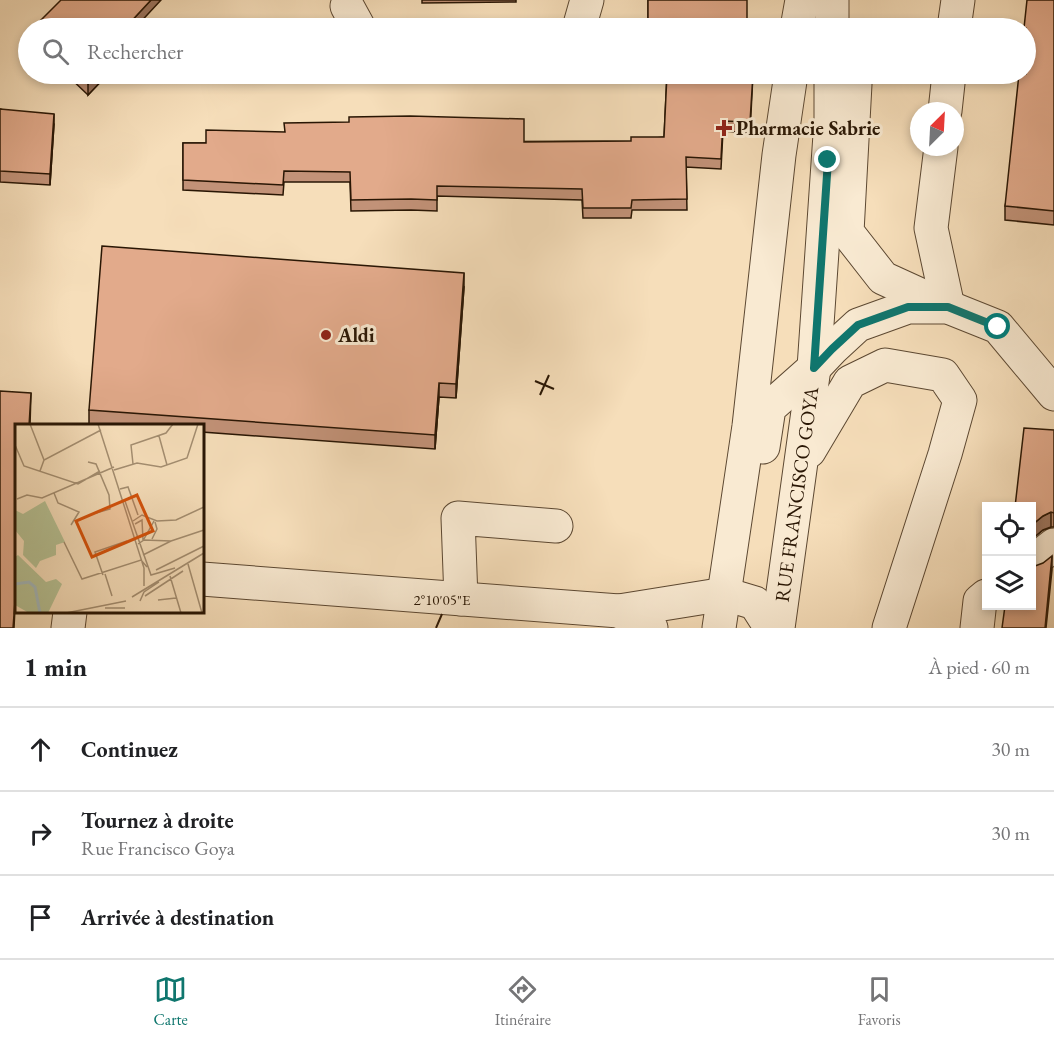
<!DOCTYPE html>
<html lang="fr">
<meta charset="utf-8">
<style>
body{margin:0;font-family:"EB Garamond",serif;background:#f2f2f2;color:#202124}
.controls{position:absolute;right:18px;bottom:18px;display:grid;overflow:hidden;border-radius:0px;box-shadow:0 3px 9px #0003}
.controls button{width:54px;height:54px;display:grid;place-items:center;padding:0;border:0;border-bottom:2px solid #e0e0e0;background:#fff;color:#202124;font:30px sans-serif}
.compass{position:absolute;left:910px;top:102px;width:54px;height:54px;border-radius:50%;background:#fff;box-shadow:0 3px 9px #0003;rotate:24deg}
.stop{position:absolute;width:18px;height:18px;margin:-14px;border:4px solid #0f766e;border-radius:50%;background:#fff}
.stop.end{background:#0f766e;border-color:#fff;box-shadow:0 2px 6px #0008}
.list{margin:0;padding:0;list-style:none}
h2{display:flex;justify-content:space-between;align-items:center;height:78px;margin:0;padding:0 24px;font-size:26px}
h2 small{font-size:20px;font-weight:400;color:#757577}
.list li{display:grid;grid-template-columns:39px 1fr auto;gap:18px;align-items:center;box-sizing:border-box;height:84px;padding:0 24px;border-top:2px solid #e0e0e0}
.list b{display:block;font-size:22px;white-space:nowrap}
.list p{margin:0;font-size:20px;white-space:nowrap;color:#757577}
.list em{font-size:20px;font-style:normal;color:#757577}
.icon{flex:none;width:33px;height:33px;fill:none;stroke:currentColor;stroke-width:2;stroke-linecap:round;stroke-linejoin:round}
.map{position:relative;flex:none;width:1054px;height:628px;overflow:hidden}
.search{position:absolute;background:#fff;box-shadow:0 3px 9px #0003;left:18px;right:18px;top:18px;height:66px;display:flex;align-items:center;gap:15px;box-sizing:border-box;padding:0 21px;border-radius:33px;color:#757577;font-size:22px}
.sheet{height:330px;background:#fff}
nav{display:flex;justify-content:space-around;align-items:center;box-sizing:border-box;height:84px;border-top:2px solid #e0e0e0;background:#fff;font-size:16px;color:#757577}
nav a{display:grid;justify-items:center;gap:3px}
nav .on{color:#0f766e}
.map>svg:first-child{display:block}
.lines{fill:none;stroke-linecap:round;stroke-linejoin:round}
.minor-casing{stroke:#5c4832;stroke-width:35}
.minor{stroke:#f9ead2;stroke-width:33}
.wall{fill:#c29278;stroke:#291604;stroke-width:1.5}
.shaded-wall{fill:#9e7761;stroke:#291604;stroke-width:1.5}
.building{fill:#e2aa8b;stroke:#291604;stroke-width:1.5}
.route{stroke:#0f766e;stroke-width:8}
.ticks{fill:none;stroke:#291604;stroke-width:2}
.poi-dot{fill:#8f2418;stroke:#f9ead2;stroke-width:2}
.labels{text-anchor:middle;stroke-width:6;stroke-linejoin:round;paint-order:stroke}
.poi-label{font-size:20px;font-weight:bold;fill:#291604;stroke:#f9ead2;text-anchor:start}
.street-label{font-size:20px;fill:#291604;stroke:#f9ead2}
.inset-river{fill:none;stroke:#a3b9bc;stroke-width:3}
.inset-road{fill:none;stroke:#a48e71;stroke-width:1.5}
.view{fill:#d5520b;fill-opacity:0.15;stroke:#d5520b;stroke-width:3}
.inset-edge{fill:none;stroke:#291604;stroke-width:3}
.ticks-label{font-size:15px;text-anchor:middle;fill:#291604;stroke:#f9ead2;stroke-width:6;stroke-linejoin:round;paint-order:stroke}
</style>
<div class="map">
<svg width="1054" height="628" viewBox="0 0 1054 628">
<rect width="100%" height="100%" fill="#f6deba"/>
<filter id="stains"><feTurbulence type="fractalNoise" baseFrequency=".00333" numOctaves="4"/><feColorMatrix values="0 0 0 0 .2 0 0 0 0 .09 0 0 0 0 .02 0 0 0 .5 -.17"/></filter>
<radialGradient id="worn" r=".72"><stop offset=".6" stop-color="#630" stop-opacity="0"/><stop offset="1" stop-color="#630" stop-opacity=".3"/></radialGradient>
<g class="lines">
<g class="minor-casing">
<g id="minor">
<polyline points="832,0 832,28"/>
<polyline points="347,6 359,28"/>
<polyline points="579,28 587,0"/>
<polyline points="797,28 802,0"/>
<polyline points="954,28 958,0"/>
<polyline points="852,74 855,84 847,232 883,278 940,304"/>
<polyline points="945,111 949,74"/>
<polyline points="941,147 931,228 948,307"/>
<polyline points="763,447 769,408 814,368 832,349 858,325 908,307 948,307 998,327 1054,394"/>
<polyline points="809,451 850,382 885,365 943,375 960,400 945,454 889,628"/>
<polyline points="1032,562 1054,545"/>
<polyline points="202,579 619,611"/>
<polyline points="461,599 458,518 556,526"/>
<polyline points="68,628 70,612"/>
<polyline points="651,628 619,611 725,594 755,603 771,628"/>
<polyline points="719,628 749,426 779,155 791,74"/>
<path id="s1" d="M778,628L814,368L831,120V74"/>
<polyline points="977,628 980,601 986,596"/>
</g>
</g>
<use href="#minor" class="minor"/>
</g>
<g class="wall">
<polygon points="422,0 516,0 516,2 422,3"/>
<polygon points="648,0 747,28 648,28"/>
<polygon points="1054,0 1054,225 1005,220 1005,206"/>
<polygon points="66,74 108,74 88,95"/>
<polygon points="667,74 753,74 750,133 723,131 721,169 686,167 687,210 632,210 631,218 583,218 582,200 437,196 437,211 411,210 351,211 350,182 284,182 283,195 183,190 183,143 631,141 664,137"/>
<polygon points="0,109 54,124 50,185 0,182"/>
<polygon points="464,287 456,398 439,397 435,449 202,432 202,426 109,426 89,424 89,410"/>
<polygon points="1054,430 1054,527 1051,527 1043,530 1032,539 1032,507"/>
</g>
<g class="shaded-wall">
<polygon points="151,0 161,0 135,28 125,28"/>
<polygon points="98,74 108,74 88,95 88,84"/>
<polygon points="54,114 54,124 50,185 50,174"/>
<polygon points="464,273 464,287 456,398 456,384"/>
<polygon points="439,383 439,397 435,449 435,435"/>
<polygon points="31,393 30,426 29,426"/>
<polygon points="1051,512 1051,527 1043,530 1032,539 1032,525 1043,516"/>
<polygon points="1052,556 1052,570 1046,628 1045,628"/>
<polygon points="16,588 14,628 13,628"/>
</g>
<g class="building">
<polygon points="61,0 151,0 125,28 33,28"/>
<polygon points="648,0 747,0 747,28 669,28 669,22 648,23"/>
<polygon points="1027,0 1054,0 1054,211 1005,206 1019,74 1026,74 1026,28 1024,28"/>
<polygon points="77,74 98,74 88,84"/>
<polygon points="667,74 753,74 750,122 723,121 721,159 686,157 687,199 632,200 631,208 583,208 582,189 437,186 437,200 411,199 351,200 350,172 284,171 283,185 183,180 183,143 206,143 206,130 285,132 284,123 349,122 349,117 410,116 524,119 524,142 631,141 631,137 664,137"/>
<polygon points="0,109 54,114 50,174 0,171"/>
<polygon points="102,246 464,273 456,384 439,383 435,435 89,410"/>
<polygon points="0,391 31,393 29,426 16,426 16,588 13,628 0,628"/>
<polygon points="1024,428 1054,430 1054,513 1051,512 1043,516 1032,525 1032,507 1015,507"/>
<polygon points="1052,556 1045,628 1002,628 1005,606 1032,606 1032,566 1035,566 1043,563"/>
</g>
<g class="lines">
<polyline class="route" points="828,160 814,368 832,349 858,325 908,307 948,307 998,327"/>
</g>
<path class="ticks" d="M535,381L554,389M540,395L549,375M436,628L442,614"/>
<g class="poi-dot">
<path d="M721 119h6v6h6v6h-6v6h-6v-6h-6v-6h6z"/>
<circle cx="326" cy="335" r="6"/>
</g>
<g class="labels">
<g class="poi-label">
<text x="736" y="135">Pharmacie Sabrie</text>
<text x="338" y="342">Aldi</text>
</g>
<g class="street-label">
<text dy="7" stroke="none"><textPath href="#s1" startOffset="135">RUE FRANCISCO GOYA</textPath></text>
</g>
</g>
<g transform="translate(15 424)">
<rect width="189" height="189" fill="#f6deba"/>
<path d="M30,77L50,118L41,121V131L25,137L21,144L8,131L9,117L0,106V86L8,90ZM3,131L31,158L41,155L47,160L33,189H14L0,181V133Z" fill="#b6c295"/>
<path class="inset-river" d="M0,160L14,158L20,163L25,189"/>
<path class="inset-road" d="M15,0L29,36M83,0L129,144V162M144,12L152,41M0,21L9,42L63,60L85,47M73,38L81,40L94,71L95,85L81,89M118,40L116,21L151,9L158,0M99,46L122,39L146,43L172,34L183,0M25,47L29,36L86,6M105,65L113,63L123,91M39,69L43,79L64,88L56,101M2,75L12,71L27,74L99,43M110,77L136,151L160,144M118,97L127,91L142,97L161,96L189,83M120,100L127,96L128,116M129,115L139,97M137,115L142,105L140,98M156,117L189,106M49,118L67,155L126,136L132,143M123,120L129,116L156,117L128,131M173,140L187,189M141,146L189,122M90,150L97,172M88,151L80,128L112,117M155,152L166,189M130,172L168,147M117,173L189,129M143,176L161,174M125,177L129,168L144,158M90,184H110M51,189L111,177"/>
<path class="view" d="M122,71L138,107L77,133L61,97Z"/>
<rect width="189" height="189" class="inset-edge"/>
</g>
<g class="ticks-label">
<text x="442" y="605">2°10'05"E</text>
</g>
<rect width="100%" height="100%" filter="url(#stains)"/>
<rect width="100%" height="100%" fill="url(#worn)"/>
</svg>
<div class="controls">
<button><svg class="icon" aria-label="locate" viewBox="0 0 24 24"><circle cx="12" cy="12" r="6"/><path d="M12 2v4M12 18v4M2 12h4M18 12h4"/></svg></button>
<button><svg class="icon" aria-label="layers" viewBox="0 0 24 24"><path d="M12 4l9 5-9 5-9-5zM3 14l9 5 9-5"/></svg></button>
</div>
<svg class="compass" viewBox="-18 -18 36 36"><path d="M0-13l5 13h-10z" fill="#e53935"/><path d="M0 13l5-13h-10z" fill="#757577"/></svg>
<div class="stop" style="left:998px;top:327px"></div>
<div class="stop end" style="left:828px;top:160px"></div>
<div class="search"><svg class="icon" aria-label="search" viewBox="0 0 24 24"><circle cx="10" cy="10" r="6"/><path d="M15 15l6 6"/></svg>Rechercher</div>
</div>
<section class="sheet">
<h2>1 min<small>À pied · 60 m</small></h2>
<ul class="list">
<li><svg class="icon" aria-label="ahead" viewBox="0 0 24 24"><path d="M12 20V5M6 11l6-6 6 6"/></svg><div><b>Continuez</b></div><em>30 m</em></li>
<li><svg class="icon" aria-label="right" viewBox="0 0 24 24"><path d="M7 20v-9h11M14 6l5 5-5 5"/></svg><div><b>Tournez à droite</b><p>Rue Francisco Goya</p></div><em>30 m</em></li>
<li><svg class="icon" aria-label="arrive" viewBox="0 0 24 24"><path d="M6 21V4h12l-3 4 3 4H6"/></svg><div><b>Arrivée à destination</b></div></li>
</ul>
</section>
<nav>
<a class="on"><svg class="icon" aria-label="map" viewBox="0 0 24 24"><path d="M3 6l6-2 6 2 6-2v14l-6 2-6-2-6 2zM9 4v14M15 6v14"/></svg>Carte</a>
<a><svg class="icon" aria-label="directions" viewBox="0 0 24 24"><path d="M12 3l9 9-9 9-9-9zM9 14v-3h6M13 9l2 2-2 2"/></svg>Itinéraire</a>
<a><svg class="icon" aria-label="saved" viewBox="0 0 24 24"><path d="M7 4h10v16l-5-4-5 4z"/></svg>Favoris</a>
</nav>
